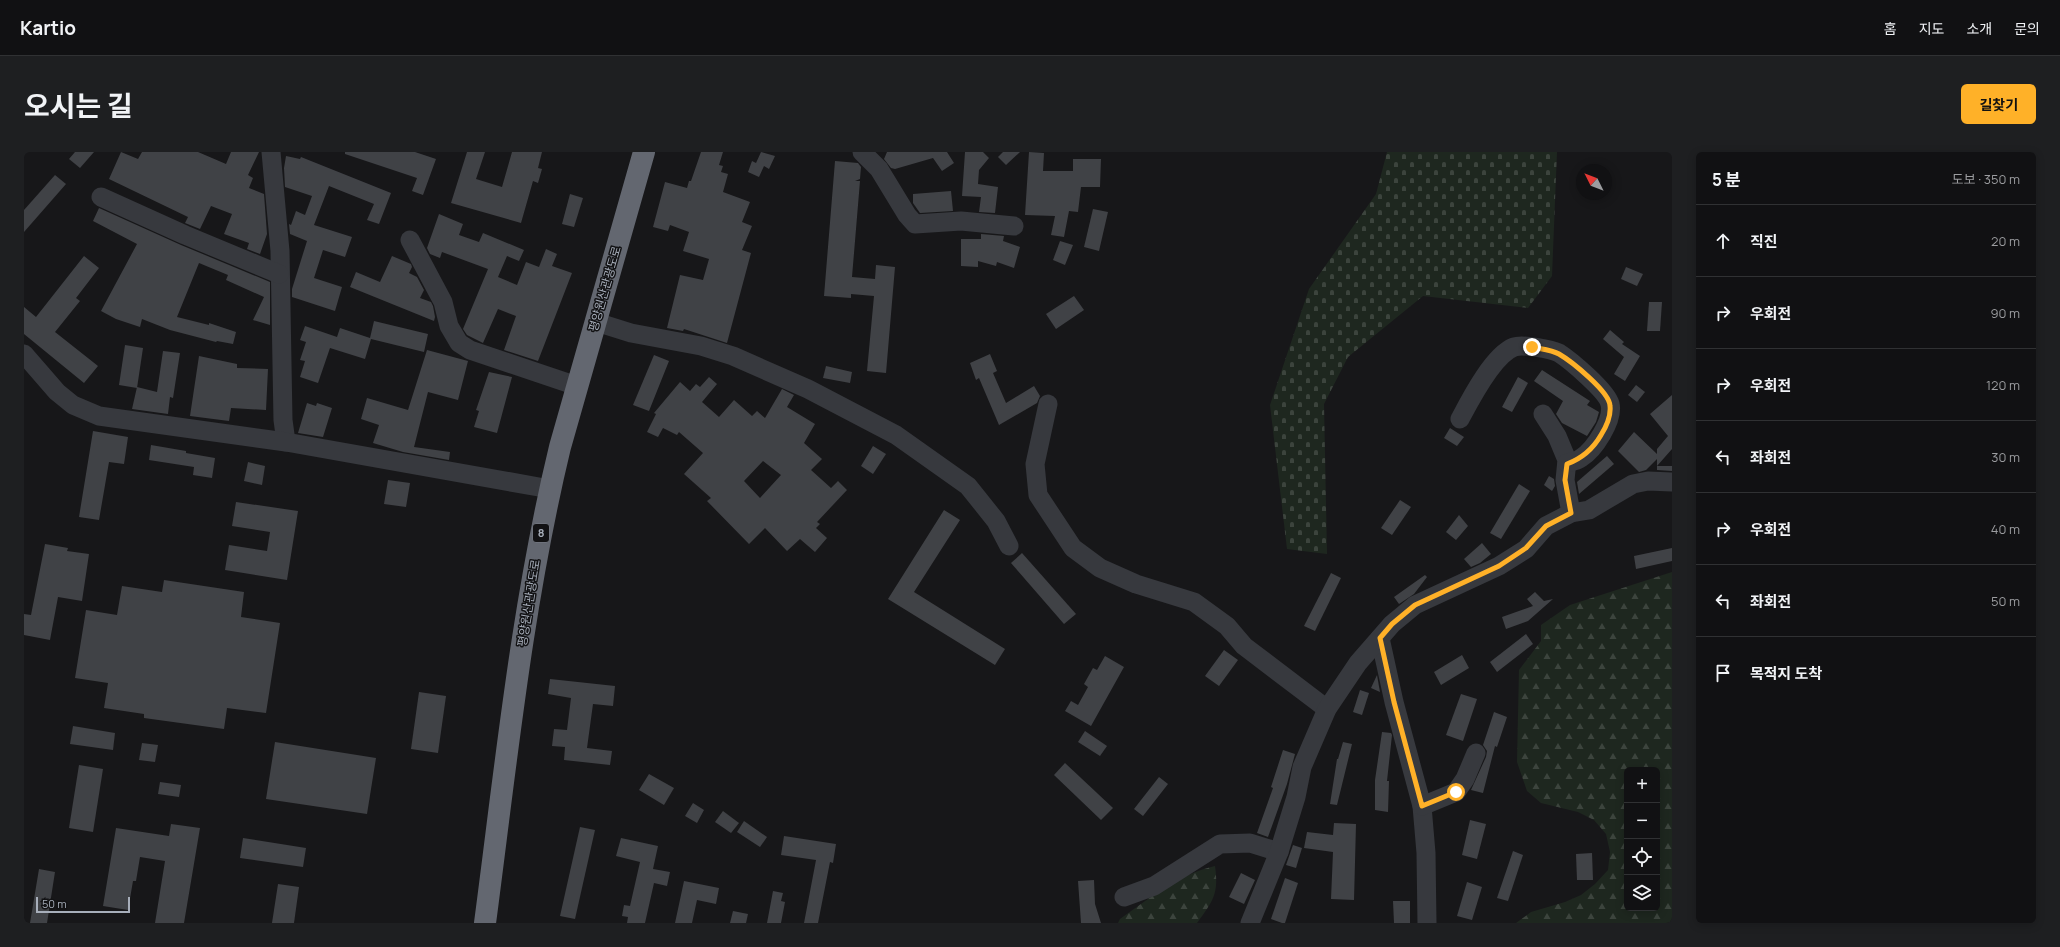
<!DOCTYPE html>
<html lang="ko">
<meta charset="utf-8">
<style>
body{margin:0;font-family:Manrope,"Noto Sans KR",sans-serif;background:#1e1f21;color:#f1f3f6}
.controls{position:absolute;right:12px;bottom:12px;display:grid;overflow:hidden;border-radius:6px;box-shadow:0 2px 10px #0003}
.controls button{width:36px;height:36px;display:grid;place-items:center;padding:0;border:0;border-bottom:1px solid #303133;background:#111113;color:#f1f3f6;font:20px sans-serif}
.compass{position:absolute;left:1552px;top:12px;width:36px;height:36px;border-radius:50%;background:#111113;box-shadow:0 2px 10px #0003;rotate:312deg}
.scale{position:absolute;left:12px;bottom:10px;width:94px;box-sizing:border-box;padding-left:4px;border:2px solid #a7aeba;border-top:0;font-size:11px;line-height:14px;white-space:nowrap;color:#a7aeba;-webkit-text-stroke:3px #121214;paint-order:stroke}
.stop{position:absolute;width:12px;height:12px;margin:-9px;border:3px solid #ffb128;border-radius:50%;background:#fff}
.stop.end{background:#ffb128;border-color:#fff;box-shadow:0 1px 4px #0008}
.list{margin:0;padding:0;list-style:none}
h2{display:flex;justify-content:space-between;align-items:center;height:52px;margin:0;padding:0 16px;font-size:17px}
h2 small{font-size:13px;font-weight:400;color:#9c9da0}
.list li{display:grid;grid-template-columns:26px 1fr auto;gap:12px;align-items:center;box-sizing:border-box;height:72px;padding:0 16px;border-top:1px solid #303133}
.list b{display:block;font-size:15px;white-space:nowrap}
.list em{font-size:13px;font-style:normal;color:#9c9da0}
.icon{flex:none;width:22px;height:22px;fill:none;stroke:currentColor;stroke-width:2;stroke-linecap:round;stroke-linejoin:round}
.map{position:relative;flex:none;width:1648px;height:771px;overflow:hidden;border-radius:6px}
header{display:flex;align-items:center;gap:24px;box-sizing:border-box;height:56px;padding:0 20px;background:#111113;border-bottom:1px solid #303133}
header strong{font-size:19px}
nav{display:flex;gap:22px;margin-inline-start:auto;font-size:14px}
.intro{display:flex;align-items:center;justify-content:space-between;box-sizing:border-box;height:96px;padding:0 24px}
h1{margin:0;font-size:28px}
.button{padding:10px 18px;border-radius:6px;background:#ffb128;color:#111;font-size:14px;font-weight:700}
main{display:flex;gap:24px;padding:0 24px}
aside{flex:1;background:#111113;border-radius:6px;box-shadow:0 2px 10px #0003}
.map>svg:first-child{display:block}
.forest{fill:url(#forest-firs);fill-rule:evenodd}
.cemetery{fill:url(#cemetery-stones)}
.building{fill:#404246;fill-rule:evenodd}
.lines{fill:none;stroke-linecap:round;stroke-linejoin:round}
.minor{stroke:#37393e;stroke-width:19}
.highway{stroke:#636770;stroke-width:22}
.route{stroke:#ffb128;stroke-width:5}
.labels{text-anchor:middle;stroke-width:3;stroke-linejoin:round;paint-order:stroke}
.shield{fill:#121214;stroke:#7a7f88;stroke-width:1}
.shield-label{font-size:11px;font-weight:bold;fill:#a7aeba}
.street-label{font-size:12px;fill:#a7aeba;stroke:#121214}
</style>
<header>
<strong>Kartio</strong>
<nav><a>홈</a><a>지도</a><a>소개</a><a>문의</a></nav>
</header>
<div class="intro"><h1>오시는 길</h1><a class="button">길찾기</a></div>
<main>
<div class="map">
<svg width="1648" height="771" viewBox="0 0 1648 771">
<defs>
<pattern id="forest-firs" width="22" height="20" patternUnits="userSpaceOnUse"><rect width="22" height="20" fill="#1e271f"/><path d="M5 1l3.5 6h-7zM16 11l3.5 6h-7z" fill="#3c443d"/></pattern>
<pattern id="cemetery-stones" width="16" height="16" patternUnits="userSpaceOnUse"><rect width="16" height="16" fill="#1e271f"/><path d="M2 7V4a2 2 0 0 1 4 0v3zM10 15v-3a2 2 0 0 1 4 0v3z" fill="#3c443d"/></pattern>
</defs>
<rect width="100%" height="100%" fill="#171719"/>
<g class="forest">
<path d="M1648,420V771H1492L1507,760L1541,750L1557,743L1571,732L1584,718L1586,700L1582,682L1570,668L1554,660L1517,651L1503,639L1493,610L1495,518L1517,489V473L1546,453ZM1603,618H1633V756H1603Z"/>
<path d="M1191,714C1195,742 1189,749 1173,771H1094L1096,767C1126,746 1155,722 1191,714Z"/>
</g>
<polygon class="cemetery" points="1363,0 1533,0 1528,124 1504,156 1399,144 1324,205 1300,252 1303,402 1263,397 1246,253 1285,137 1352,42"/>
<g class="building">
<polygon points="51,0 70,0 56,16 45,7"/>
<polygon points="97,0 114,7 118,0 174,0 202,12 207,0 235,0 224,23 229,26 225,36 240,42 243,82 236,102 223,97 225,91 200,82 208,62 187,54 176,77 161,71 164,65 85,27"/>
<polygon points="321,0 391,0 412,7 399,43 388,39 393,26 321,2"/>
<polygon points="443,0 461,0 452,27 478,35 488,0 518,0 514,16 518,17 514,31 509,29 497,71 427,51"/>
<polygon points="677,0 699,0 695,13 699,14 697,20 704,22 699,40 726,50 718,70 728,74 718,98 727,101 703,191 660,177 659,179 643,176 656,123 679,128 685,107 659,99 665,80 646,73 644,79 629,75 641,30 663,36 665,29 667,29"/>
<polygon points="737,0 751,4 745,17 740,14 735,25 724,20 728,9 732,11"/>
<polygon points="863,0 923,0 930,11 918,19 909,6 871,17 867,16 860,7"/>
<polygon points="941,0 959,0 965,6 955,18 954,32 974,35 971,61 955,60 957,45 938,44"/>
<polygon points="979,0 996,0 982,13 974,5"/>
<polygon points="1005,0 1020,1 1019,19 1049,19 1049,7 1077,7 1076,35 1057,35 1054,60 1045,59 1040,85 1027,83 1031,64 1001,63"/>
<polygon points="262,4 276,7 277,5 367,41 355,72 343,68 350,52 305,34 290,73 328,85 321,105 299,98 290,126 318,135 311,159 268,145 268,137 283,89 266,82 265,72 267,73 272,59 281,63 288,44 261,35 260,16"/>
<polygon points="811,9 834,11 837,15 836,27 831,29 836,29 828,125 851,127 852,113 871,115 862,221 843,219 850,144 827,142 827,146 800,144"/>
<polygon points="31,23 42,32 0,80 0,58"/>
<polygon points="927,39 929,59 896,61 889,51 889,42"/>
<polygon points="546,42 559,46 550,75 538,72"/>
<polygon points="75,56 157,93 246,130 246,173 229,168 240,145 202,128 204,123 175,111 153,165 185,173 185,171 212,180 209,192 193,189 192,190 146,178 118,167 116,175 92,167 77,159 113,92 69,69"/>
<polygon points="1069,57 1084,60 1075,99 1060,95"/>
<polygon points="415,62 439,72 435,83 455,90 459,81 500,98 495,109 483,104 474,125 493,133 502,110 515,115 522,97 533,102 528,114 548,121 514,209 480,198 492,164 474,157 459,191 443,183 439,177 464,117 418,100 416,106 406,102 403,96"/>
<polygon points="957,82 980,84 979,89 996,95 990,116 973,110 972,114 954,109 954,115 937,114 937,87 957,87"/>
<polygon points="1036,89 1049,93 1041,113 1029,108"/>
<polygon points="60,104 75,116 52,146 56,149 31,180 74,214 60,231 0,182 0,155 12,165"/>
<polygon points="368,104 387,112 388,115 385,121 393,125 400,138 396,146 407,150 409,154 411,165 410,169 326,135 332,120 356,130"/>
<polygon points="1602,115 1619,122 1613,134 1597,127"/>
<polygon points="1050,144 1060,158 1032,177 1022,162"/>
<polygon points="1625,150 1638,150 1636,179 1623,179"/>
<polygon points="350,169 404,182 400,200 347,187 341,207 306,196 294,231 276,225 281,209 276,208 282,190 276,188 281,174 313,185 316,176 346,186"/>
<polygon points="1586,178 1600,190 1598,192 1616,204 1601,229 1590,222 1600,205 1579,187"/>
<polygon points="101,193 119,196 113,236 95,233"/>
<polygon points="403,198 444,209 434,248 404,240 390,295 426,300 425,308 379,300 349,291 355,273 337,267 343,246 384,258"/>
<polygon points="139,199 156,201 149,246 146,245 144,262 108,257 113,235 133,240"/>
<polygon points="966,202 973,219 969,221 982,251 1010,234 1016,244 1013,251 975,273 955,226 952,228 946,211"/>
<polygon points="630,203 645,209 625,259 609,253"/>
<polygon points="175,204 213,212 213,216 244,217 242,258 207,256 205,269 166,264"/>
<polygon points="802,214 828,220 826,231 799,226"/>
<polygon points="1518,218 1566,249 1563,253 1575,260 1572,270 1563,284 1538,271 1532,262 1539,249 1510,229"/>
<polygon points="465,220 488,225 473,281 450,275 455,259 452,258"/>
<path d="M685,225L693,232L678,250L695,265L710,248L728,264L733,259L741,266L758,237L770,243L763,255L791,272L780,291L798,307L787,318L807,336L814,329L823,338L793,370L796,372L792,376L803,386L791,400L776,387L763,399L741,376L725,392L683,349L687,346L660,322L679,301L655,280L653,283L639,276L634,285L623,280L632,262L630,261L656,230L666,239L672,232L676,235ZM739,309L757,323L736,346L720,329Z"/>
<polygon points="1494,225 1504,231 1488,260 1478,255"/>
<polygon points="1612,233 1621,240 1613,250 1604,243"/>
<polygon points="1648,243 1648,297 1633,314 1633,307 1622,318 1615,320 1594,299 1610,280 1633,302 1633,297 1644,284 1626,262"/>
<polygon points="283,251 292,254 293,251 308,256 299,285 274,281"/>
<polygon points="1426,276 1440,285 1433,294 1420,286"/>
<polygon points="69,279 104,285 100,312 85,310 75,368 55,365"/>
<polygon points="127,293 162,299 162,301 191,306 188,326 169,323 170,315 125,308"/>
<polygon points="849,294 862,302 849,322 837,314"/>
<polygon points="1583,304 1590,312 1555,342 1553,330"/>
<polygon points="224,310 241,314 238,333 220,329"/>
<polygon points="1633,314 1648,314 1648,319 1633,318"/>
<polygon points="1525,324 1530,327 1531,334 1528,339 1520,333"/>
<polygon points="364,328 386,331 382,355 360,352"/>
<polygon points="1495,332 1506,339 1477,387 1466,381"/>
<polygon points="1376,348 1387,355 1368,383 1357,376"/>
<polygon points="212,350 274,359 263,428 201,418 205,393 243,399 246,380 208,374"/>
<polygon points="920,358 936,368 890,440 981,497 971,513 864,447"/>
<polygon points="1435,363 1444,374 1432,388 1422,380"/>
<polygon points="1458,391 1467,402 1456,411 1447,415 1440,407"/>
<polygon points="21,392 44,396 43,399 65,402 58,449 34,445 26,488 0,483 0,462 7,463"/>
<polygon points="1648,396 1648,409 1612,417 1610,404"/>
<polygon points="998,401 1052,462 1040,472 987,411"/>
<polygon points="1307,421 1317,426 1291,479 1280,474"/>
<polygon points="1401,423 1403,425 1390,442 1375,452 1370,445"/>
<polygon points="140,428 220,440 217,465 256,471 242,561 203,556 200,577 120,566 120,562 80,556 84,531 51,526 62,458 93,463 98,434 138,440"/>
<polygon points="1511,440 1520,449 1529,447 1504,469 1482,477 1478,465 1509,454 1503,447"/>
<polygon points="1502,482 1509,492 1473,520 1466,510"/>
<polygon points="1200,498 1214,508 1195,534 1181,524"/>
<polygon points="1438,503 1445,516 1417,533 1410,520"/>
<polygon points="1081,504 1100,515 1067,574 1041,559 1047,549 1054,553 1064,535 1060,532 1069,516 1073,518"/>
<polygon points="1353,523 1356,540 1347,536"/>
<polygon points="526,527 591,534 589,554 569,552 563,596 588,599 586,613 540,608 541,595 528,594 530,577 543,578 547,546 524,542"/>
<polygon points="1336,538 1345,541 1338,563 1329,560"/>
<polygon points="395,540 422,544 414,601 387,597"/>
<polygon points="1437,542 1453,547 1439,589 1422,583"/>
<polygon points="1470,560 1483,565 1473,595 1471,594 1459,641 1447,638 1462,605 1463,599 1459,593"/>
<polygon points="49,574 91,581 89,598 46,592"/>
<polygon points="1061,579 1083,594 1076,604 1054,590"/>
<polygon points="1358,580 1367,581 1368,583 1363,629 1365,629 1364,660 1351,658 1351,628"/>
<polygon points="251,590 352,606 343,662 242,647"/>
<polygon points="1319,590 1328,592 1313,653 1306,652 1313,607 1314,607"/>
<polygon points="118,591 134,593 131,610 115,608"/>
<polygon points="1259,598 1271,602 1263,632 1244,685 1233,681 1249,636 1247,635"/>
<polygon points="1041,611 1089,656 1077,668 1030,623"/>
<polygon points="55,613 79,617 69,680 45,676"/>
<polygon points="625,622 650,636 640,653 615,638"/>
<polygon points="1135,625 1144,632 1119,664 1110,657"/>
<polygon points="136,630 157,633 155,645 134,642"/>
<polygon points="669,651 680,658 673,671 661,664"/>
<polygon points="699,659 715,671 707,681 691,670"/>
<polygon points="1446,668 1462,672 1453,707 1438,703"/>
<polygon points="720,669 743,685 736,695 713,680"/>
<polygon points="1310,671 1332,672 1330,748 1307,747 1309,700 1280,696 1283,680 1309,683"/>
<polygon points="147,672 176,676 160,771 131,771 141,709 116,705 112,729 109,729 104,758 79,754 92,676 145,684"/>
<polygon points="556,675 571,678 551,767 536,764"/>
<polygon points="760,684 812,692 809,711 806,710 794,771 780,771 792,708 757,703"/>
<polygon points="219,686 282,696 279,715 216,706"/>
<polygon points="597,686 634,694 629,717 646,720 643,734 630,731 621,771 603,771 604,765 598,764 600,753 606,754 616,710 592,704"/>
<polygon points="1269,693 1278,696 1272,716 1262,713"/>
<polygon points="1489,699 1499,703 1484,749 1473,746"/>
<polygon points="1568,701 1569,728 1553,728 1552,702"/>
<polygon points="15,717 31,720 23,771 6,771"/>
<polygon points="1217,721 1231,728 1220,752 1205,745"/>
<polygon points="1261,726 1274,731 1261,771 1258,771 1247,767"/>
<polygon points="1070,728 1071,752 1077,771 1057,771 1054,729"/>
<polygon points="660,729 695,736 692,752 673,748 668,771 651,771"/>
<polygon points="1443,730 1458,735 1448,768 1433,764"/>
<polygon points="254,732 275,735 270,771 248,771"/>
<polygon points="749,739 759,741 757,749 761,750 757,771 743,771"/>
<polygon points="1369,749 1386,749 1386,771 1370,771"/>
<polygon points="709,759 724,762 722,771 706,771"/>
</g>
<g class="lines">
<g class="minor">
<polyline points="247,0 256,99 259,268 262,290"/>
<polyline points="838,0 855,17 883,63 891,72 937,69 990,74"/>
<polyline points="77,45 161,83 255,122"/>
<polyline points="386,88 419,150 425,174 435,191 446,198 553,234"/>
<polyline points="572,170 607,181 677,194 709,204 784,237 872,283 944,334 972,369 985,394"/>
<polyline points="0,202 33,240 49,253 75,264 262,290 526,337"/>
<polyline points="1024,252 1011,312 1014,343 1049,396 1076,416 1112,432 1170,450 1203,474 1220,494 1303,557"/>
<polyline points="1519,262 1533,284 1543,308 1541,328 1547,361"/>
<path d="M1436,267C1446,248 1469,203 1490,195C1498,192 1527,197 1535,201C1546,208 1583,239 1586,252C1590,268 1570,298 1557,306C1553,309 1547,310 1543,311"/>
<polyline points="1356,486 1370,550 1398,654 1402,701 1403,771"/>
<polyline points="1398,654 1432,640 1441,627 1452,601"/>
<polyline points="1100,745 1130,734 1196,692 1226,691 1255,700"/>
<polyline points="1226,771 1255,700 1272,645 1278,615 1303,557 1334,511 1368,472 1391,453 1475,414 1502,397 1522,374 1547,361 1565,358 1609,332 1624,329 1648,330"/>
</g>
<path class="highway" d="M461,771C482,612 498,452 536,295L620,0"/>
</g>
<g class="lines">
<path class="route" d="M1432,640L1398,654L1370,550L1356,486L1368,472L1391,453L1475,414L1502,396L1522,374L1547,361L1541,328L1543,312C1559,306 1569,297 1577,283C1582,275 1587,263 1586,254C1586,240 1547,209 1535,202C1528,198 1517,197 1508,195"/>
</g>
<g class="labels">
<rect class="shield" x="509" y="372" width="16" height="18" rx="3"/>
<g class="shield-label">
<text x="517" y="385">8</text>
</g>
<g class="street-label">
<text transform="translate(581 137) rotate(-74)" y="4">평양원산관광도로</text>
<text transform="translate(505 451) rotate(-81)" y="4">평양원산관광도로</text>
</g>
</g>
</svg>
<div class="controls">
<button>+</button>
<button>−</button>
<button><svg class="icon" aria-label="locate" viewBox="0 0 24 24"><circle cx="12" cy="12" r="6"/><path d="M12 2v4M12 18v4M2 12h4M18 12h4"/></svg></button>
<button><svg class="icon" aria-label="layers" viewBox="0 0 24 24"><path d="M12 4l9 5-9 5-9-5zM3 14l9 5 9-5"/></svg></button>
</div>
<svg class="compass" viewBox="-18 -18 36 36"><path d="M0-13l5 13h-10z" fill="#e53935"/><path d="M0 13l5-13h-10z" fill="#9c9da0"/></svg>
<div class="scale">50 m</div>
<div class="stop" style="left:1432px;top:640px"></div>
<div class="stop end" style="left:1508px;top:195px"></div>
</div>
<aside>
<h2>5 분<small>도보 · 350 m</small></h2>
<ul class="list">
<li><svg class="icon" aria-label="ahead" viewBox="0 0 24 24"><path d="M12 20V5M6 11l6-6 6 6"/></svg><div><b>직진</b></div><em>20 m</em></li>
<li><svg class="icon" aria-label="right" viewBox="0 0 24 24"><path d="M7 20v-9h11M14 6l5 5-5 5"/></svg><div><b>우회전</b></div><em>90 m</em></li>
<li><svg class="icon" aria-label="right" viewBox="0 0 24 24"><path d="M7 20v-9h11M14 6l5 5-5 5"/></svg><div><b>우회전</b></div><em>120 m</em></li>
<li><svg class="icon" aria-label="left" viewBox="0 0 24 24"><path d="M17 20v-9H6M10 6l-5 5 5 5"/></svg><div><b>좌회전</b></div><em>30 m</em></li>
<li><svg class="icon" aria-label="right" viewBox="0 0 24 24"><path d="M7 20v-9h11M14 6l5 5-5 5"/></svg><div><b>우회전</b></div><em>40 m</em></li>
<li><svg class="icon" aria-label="left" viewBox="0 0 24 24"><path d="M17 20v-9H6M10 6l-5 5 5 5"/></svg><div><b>좌회전</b></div><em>50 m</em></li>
<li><svg class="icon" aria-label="arrive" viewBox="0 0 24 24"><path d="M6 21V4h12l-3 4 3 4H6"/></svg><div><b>목적지 도착</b></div></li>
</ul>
</aside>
</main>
